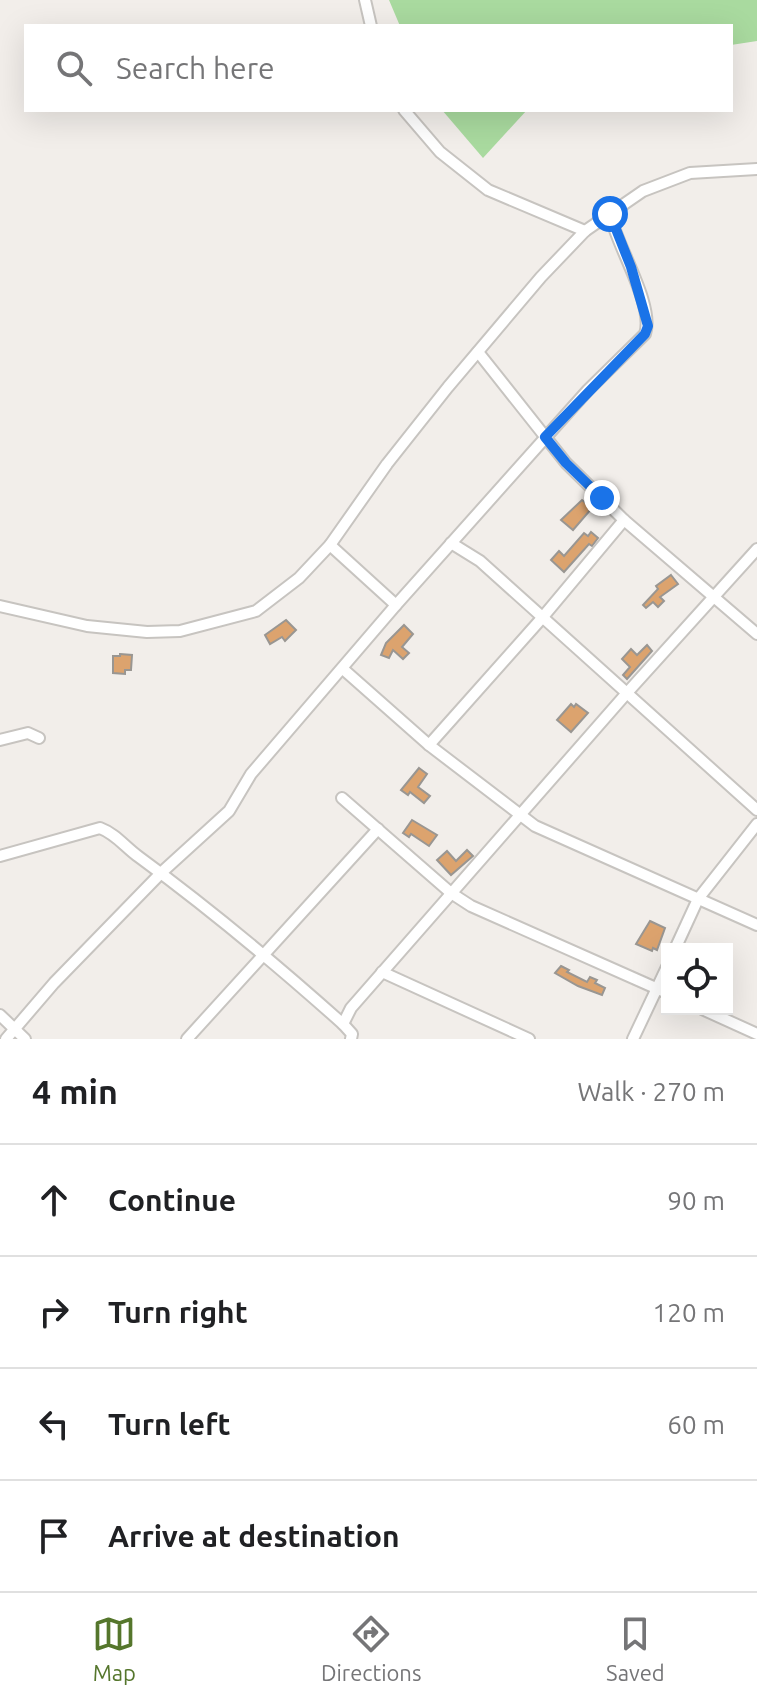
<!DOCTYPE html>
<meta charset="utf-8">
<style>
body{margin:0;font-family:Ubuntu,sans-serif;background:#f6f6f6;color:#202124}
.controls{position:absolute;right:24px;bottom:24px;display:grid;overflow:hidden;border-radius:0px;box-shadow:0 8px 32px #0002}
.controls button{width:72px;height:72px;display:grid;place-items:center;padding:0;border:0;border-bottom:2px solid #e0e0e0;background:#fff;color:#202124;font:40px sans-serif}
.stop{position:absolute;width:24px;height:24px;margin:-18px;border:6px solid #1a73e8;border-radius:50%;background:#fff}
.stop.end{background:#1a73e8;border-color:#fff;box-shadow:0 2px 8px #0008}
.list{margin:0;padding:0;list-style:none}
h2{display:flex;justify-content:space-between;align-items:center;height:104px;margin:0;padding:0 32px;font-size:34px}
h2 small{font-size:26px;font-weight:400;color:#757577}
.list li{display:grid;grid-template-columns:52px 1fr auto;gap:24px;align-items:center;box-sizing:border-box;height:112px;padding:0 32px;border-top:2px solid #e0e0e0}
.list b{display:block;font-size:30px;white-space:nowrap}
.list em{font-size:26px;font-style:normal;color:#757577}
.icon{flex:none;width:44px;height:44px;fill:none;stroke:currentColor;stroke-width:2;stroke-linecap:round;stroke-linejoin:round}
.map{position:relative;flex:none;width:757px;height:1039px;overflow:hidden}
.search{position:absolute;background:#fff;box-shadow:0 8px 32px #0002;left:24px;right:24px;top:24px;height:88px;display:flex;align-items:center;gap:20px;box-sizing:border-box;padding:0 28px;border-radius:0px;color:#757577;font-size:30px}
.sheet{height:552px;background:#fff}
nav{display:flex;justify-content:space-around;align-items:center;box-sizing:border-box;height:112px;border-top:2px solid #e0e0e0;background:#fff;font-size:22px;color:#757577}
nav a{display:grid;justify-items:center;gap:4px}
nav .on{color:#55762c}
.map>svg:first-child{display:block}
.green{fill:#a9da9f}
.building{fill:#dca36e;stroke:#999692;stroke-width:2}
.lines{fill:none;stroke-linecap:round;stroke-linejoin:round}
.minor-casing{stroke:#c7c4c0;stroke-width:14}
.minor{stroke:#fff;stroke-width:10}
.route{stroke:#1a73e8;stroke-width:10}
</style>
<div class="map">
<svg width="757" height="1039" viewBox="0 0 757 1039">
<rect width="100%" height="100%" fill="#f2eeea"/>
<g class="green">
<polygon points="389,0 757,0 757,41 731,45 731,26 400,26"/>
<polygon points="442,110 527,110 483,158"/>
</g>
<g class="building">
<polygon points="582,500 592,508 573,530 561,520"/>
<polygon points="591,532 598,538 592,546 589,544 564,572 551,560 559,551 564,556 584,533 588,536"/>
<polygon points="671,575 678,584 660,597 664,601 658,607 653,602 646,608 643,605 658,589 656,586"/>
<polygon points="286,620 296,630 285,641 282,637 270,644 265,635"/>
<polygon points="404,625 413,634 402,647 409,653 403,659 393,650 389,658 381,655 386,643"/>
<polygon points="647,645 652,651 627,679 623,675 630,667 622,659 631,649 637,655"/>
<polygon points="120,654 132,655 131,670 125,670 125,674 113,673 113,656 120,656"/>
<polygon points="571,704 574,707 576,704 588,713 571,732 557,720"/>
<polygon points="419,768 427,774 418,787 430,796 424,803 410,792 408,795 401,790"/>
<polygon points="412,820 437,835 429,846 411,834 409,837 403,833"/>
<polygon points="467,850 473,856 451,875 437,860 447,851 456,861"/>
<polygon points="650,921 665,928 657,950 653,948 652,951 636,944"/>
<polygon points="561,966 569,970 567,972 587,982 590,977 597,980 595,983 605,988 602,995 578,986 555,973"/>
</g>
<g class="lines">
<g class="minor-casing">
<g id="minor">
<polyline points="365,0 371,26"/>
<polyline points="404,110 440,152 488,190 585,231"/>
<polyline points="478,352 566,463 624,520 757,634"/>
<polyline points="451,543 480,561 757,810"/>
<polyline points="330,545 396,605"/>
<polyline points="0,606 87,626 147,632 180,631 256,611 299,578 330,545 387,464 448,387 541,277 585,231 643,191 690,173 757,169"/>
<polyline points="343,669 429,745 535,826 757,925"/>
<polyline points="0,740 28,733 39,738"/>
<polyline points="429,745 542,618 624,520"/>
<polyline points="342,798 451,893 471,906 667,993"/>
<path d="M0,856L100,828C116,834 125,847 139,857C210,909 277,965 343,1024L352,1034L351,1039"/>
<polyline points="675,949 698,899 757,824"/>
<polyline points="382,972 529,1039"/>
<polyline points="702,1009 757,1034"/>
<polyline points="0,1015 25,1039"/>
<polyline points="343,1024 351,1008 626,694 757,549"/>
<path d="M6,1039L54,983L162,872L229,811L251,774L396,605L588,390L645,334C655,305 616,245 610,214"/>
<polyline points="187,1039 378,829"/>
<polyline points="633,1039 667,967"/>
</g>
</g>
<use href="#minor" class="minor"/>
</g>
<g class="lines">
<polyline class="route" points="602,498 566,463 545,437 645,334 648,326 631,267 610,214"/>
</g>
</svg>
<div class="controls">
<button><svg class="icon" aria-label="locate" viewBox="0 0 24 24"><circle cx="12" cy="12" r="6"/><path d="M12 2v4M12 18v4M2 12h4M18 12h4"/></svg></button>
</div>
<div class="stop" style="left:610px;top:214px"></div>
<div class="stop end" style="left:602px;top:498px"></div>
<div class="search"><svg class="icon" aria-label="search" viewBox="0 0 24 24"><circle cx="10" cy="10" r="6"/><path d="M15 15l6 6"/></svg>Search here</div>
</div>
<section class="sheet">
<h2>4 min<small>Walk · 270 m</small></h2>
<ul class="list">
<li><svg class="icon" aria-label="ahead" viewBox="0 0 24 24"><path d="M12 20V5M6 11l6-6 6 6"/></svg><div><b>Continue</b></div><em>90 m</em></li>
<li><svg class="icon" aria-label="right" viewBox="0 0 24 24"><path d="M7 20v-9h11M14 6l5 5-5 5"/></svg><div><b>Turn right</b></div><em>120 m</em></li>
<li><svg class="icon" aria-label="left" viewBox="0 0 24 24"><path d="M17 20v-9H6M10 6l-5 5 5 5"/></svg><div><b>Turn left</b></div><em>60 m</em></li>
<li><svg class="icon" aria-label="arrive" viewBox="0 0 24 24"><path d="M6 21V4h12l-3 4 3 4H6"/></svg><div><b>Arrive at destination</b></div></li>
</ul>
</section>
<nav>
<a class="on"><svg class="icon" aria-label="map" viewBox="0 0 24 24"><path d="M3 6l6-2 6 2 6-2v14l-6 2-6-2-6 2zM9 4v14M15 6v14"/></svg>Map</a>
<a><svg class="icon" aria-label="directions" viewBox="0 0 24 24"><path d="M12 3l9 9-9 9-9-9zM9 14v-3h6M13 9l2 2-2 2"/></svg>Directions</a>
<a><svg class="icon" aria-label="saved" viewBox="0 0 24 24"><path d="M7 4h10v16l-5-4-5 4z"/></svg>Saved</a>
</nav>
